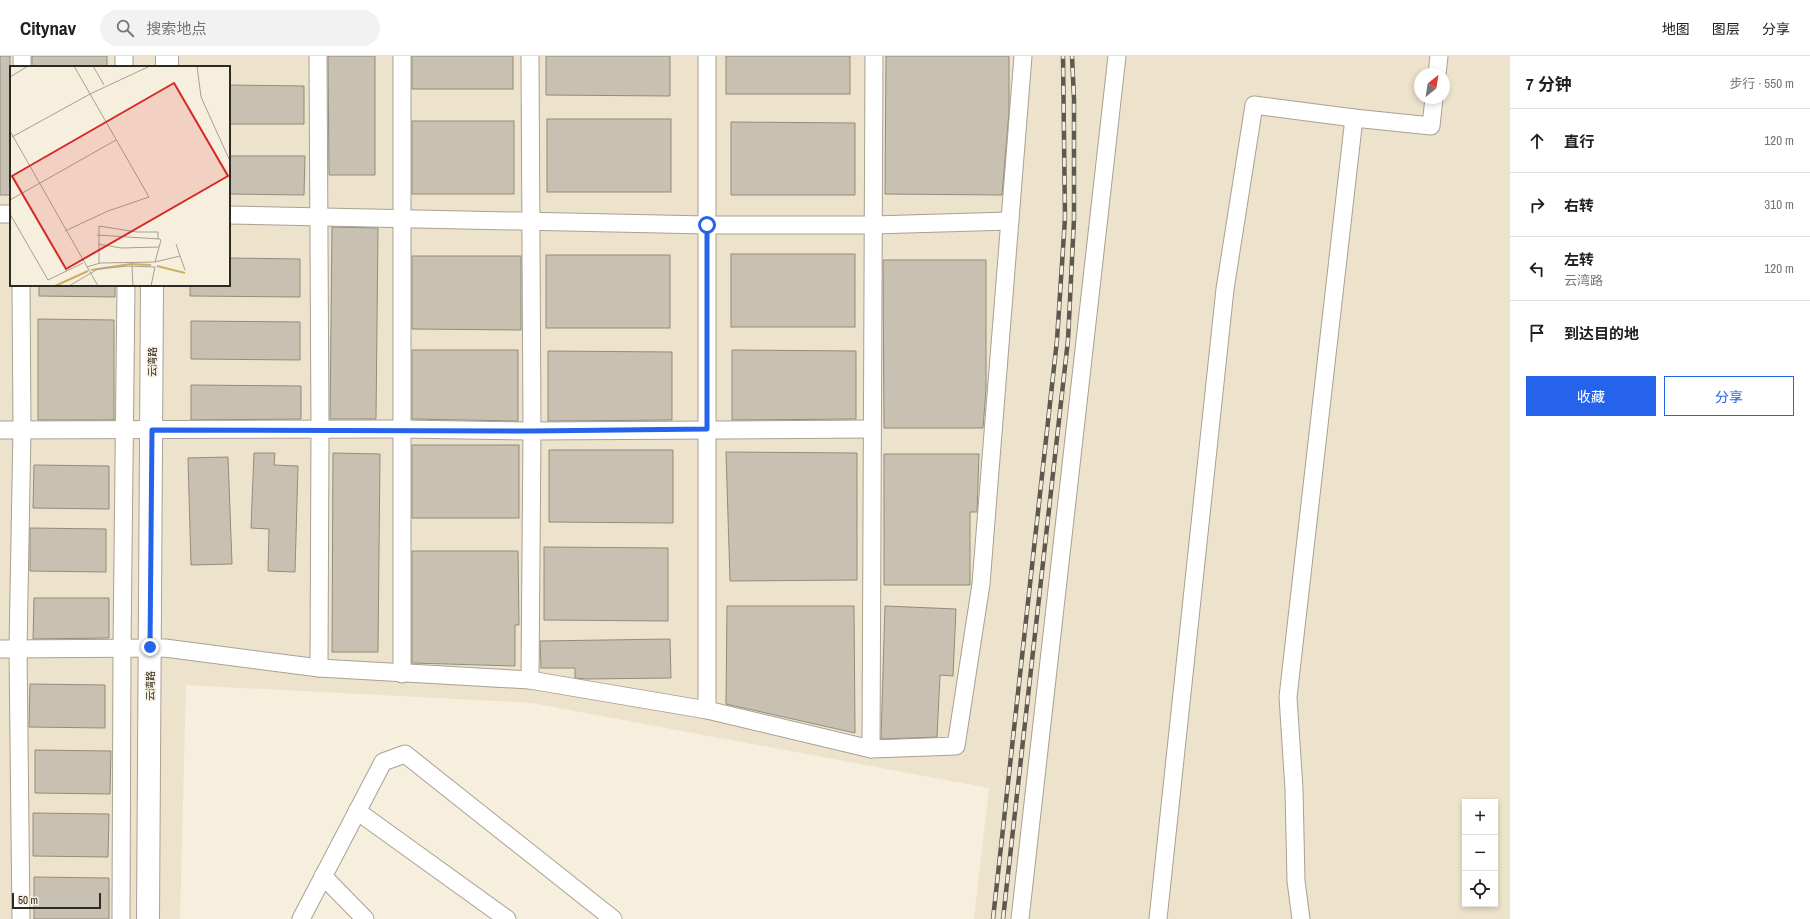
<!DOCTYPE html>
<html lang="zh">
<meta charset="utf-8">
<style>
body{margin:0;font-family:"Archivo Narrow","Noto Sans SC",sans-serif;background:#f2f2f2;color:#202124}
.controls{position:absolute;right:12px;bottom:12px;display:grid;overflow:hidden;border-radius:0px;box-shadow:0 2px 6px #0003}
.controls button{width:36px;height:36px;display:grid;place-items:center;padding:0;border:0;border-bottom:1px solid #e0e0e0;background:#fff;color:#202124;font:20px sans-serif}
.compass{position:absolute;left:1414px;top:12px;width:36px;height:36px;border-radius:50%;background:#fff;box-shadow:0 2px 6px #0003;rotate:30deg}
.scale{position:absolute;left:12px;bottom:10px;width:89px;box-sizing:border-box;padding-left:4px;border:2px solid #2d2a24;border-top:0;font-size:11px;line-height:14px;white-space:nowrap;color:#2d2a24;-webkit-text-stroke:3px #f7efde;paint-order:stroke}
.stop{position:absolute;width:12px;height:12px;margin:-9px;border:3px solid #2563eb;border-radius:50%;background:#fff}
.stop.end{background:#2563eb;border-color:#fff;box-shadow:0 1px 4px #0008}
.list{margin:0;padding:0;list-style:none}
h2{display:flex;justify-content:space-between;align-items:center;height:52px;margin:0;padding:0 16px;font-size:17px}
h2 small{font-size:13px;font-weight:400;color:#757577}
.list li{display:grid;grid-template-columns:26px 1fr auto;gap:12px;align-items:center;box-sizing:border-box;height:64px;padding:0 16px;border-top:1px solid #e0e0e0}
.list b{display:block;font-size:15px;white-space:nowrap}
.list p{margin:0;font-size:13px;white-space:nowrap;color:#757577}
.list em{font-size:13px;font-style:normal;color:#757577}
.actions{display:flex;gap:8px;padding:12px 16px}
.actions a{flex:1;padding:9px 0;border:1px solid #2563eb;border-radius:0px;text-align:center;font-size:14px;color:#2563eb}
.actions .main{background:#2563eb;color:#fff}
.icon{flex:none;width:22px;height:22px;fill:none;stroke:currentColor;stroke-width:2;stroke-linecap:round;stroke-linejoin:round}
.map{position:relative;flex:none;width:1510px;height:863px;overflow:hidden}
header{display:flex;align-items:center;gap:24px;box-sizing:border-box;height:56px;padding:0 20px;background:#fff;border-bottom:1px solid #e0e0e0}
header strong{font-size:19px}
nav{display:flex;gap:22px;margin-inline-start:auto;font-size:14px}
.search{width:280px;height:36px;background:#f2f2f2;display:flex;align-items:center;gap:10px;box-sizing:border-box;padding:0 14px;border-radius:22px;color:#757577;font-size:15px}
main{display:flex}
aside{flex:1;background:#fff}
.map>svg:first-child{display:block}
.built{fill:#ede2cb;fill-rule:evenodd}
.building{fill:#c8c0b0;stroke:#938c7d}
.lines{fill:none;stroke-linecap:round;stroke-linejoin:round}
.minor-casing{stroke:#a9a192;stroke-width:19}
.major-casing{stroke:#a9a192;stroke-width:24}
.minor{stroke:#fff;stroke-width:17}
.major{stroke:#fff;stroke-width:22}
.rail-casing{stroke:#5d5950;stroke-width:4.5}
.rail{stroke:#f7efde;stroke-width:3;stroke-dasharray:9;stroke-linecap:butt}
.route{stroke:#2563eb;stroke-width:5}
.labels{text-anchor:middle;stroke-width:3;stroke-linejoin:round;paint-order:stroke}
.street-label{font-size:10px;fill:#2d2a24;stroke:#f7efde}
.inset-river{fill:none;stroke:#cfae64;stroke-width:2}
.inset-road{fill:none;stroke:#a6a094;stroke-width:1}
.view{fill:#d62828;fill-opacity:0.15;stroke:#d62828;stroke-width:2}
.inset-edge{fill:none;stroke:#2d2a24;stroke-width:2}
</style>
<header>
<strong>Citynav</strong>
<div class="search"><svg class="icon" aria-label="search" viewBox="0 0 24 24"><circle cx="10" cy="10" r="6"/><path d="M15 15l6 6"/></svg>搜索地点</div>
<nav><a>地图</a><a>图层</a><a>分享</a></nav>
</header>
<main>
<div class="map">
<svg width="1510" height="863" viewBox="0 0 1510 863">
<rect width="100%" height="100%" fill="#f7efde"/>
<path class="built" d="M0,0H1510V863H974L989,732L532,647L186,629L180,863H0ZM11,11H229V229H11ZM1420,18H1444V42H1420ZM1465,746H1495V848H1465Z"/>
<g class="building">
<polygon points="0,0 10,0 11,139 0,139"/>
<rect x="32" y="0" width="75" height="11"/>
<polygon points="328,0 375,0 375,119 329,119"/>
<rect x="412" y="0" width="101" height="33"/>
<polygon points="546,0 670,0 670,40 546,39"/>
<rect x="726" y="0" width="124" height="38"/>
<polygon points="886,0 1009,0 1009,56 1002,139 885,138"/>
<polygon points="229,29 304,30 304,68 229,68"/>
<rect x="547" y="63" width="124" height="73"/>
<rect x="412" y="65" width="102" height="73"/>
<polygon points="731,66 855,67 855,139 731,139"/>
<polygon points="229,100 305,100 304,139 229,138"/>
<polygon points="332,171 378,172 376,363 330,363"/>
<rect x="731" y="198" width="124" height="73"/>
<rect x="546" y="199" width="124" height="73"/>
<polygon points="412,200 521,200 521,274 412,273"/>
<polygon points="229,202 300,203 300,241 190,240 190,229 229,229"/>
<polygon points="883,204 986,204 986,333 983,372 884,372"/>
<polygon points="39,229 115,229 115,241 39,240"/>
<polygon points="38,263 114,264 114,364 38,364"/>
<polygon points="191,265 300,266 300,304 191,303"/>
<polygon points="412,294 518,294 518,365 412,363"/>
<polygon points="732,294 856,295 856,363 732,364"/>
<polygon points="548,295 672,296 672,364 548,365"/>
<polygon points="191,329 301,330 301,363 191,364"/>
<rect x="412" y="389" width="107" height="73"/>
<polygon points="549,394 673,394 673,467 549,466"/>
<polygon points="726,396 857,397 857,524 730,525"/>
<polygon points="254,397 275,397 274,409 298,410 295,516 268,515 269,473 251,472"/>
<polygon points="333,397 380,398 378,596 332,596"/>
<polygon points="884,398 979,398 977,456 970,456 970,529 884,529"/>
<polygon points="228,401 232,508 191,509 188,402"/>
<polygon points="34,409 109,410 109,453 33,452"/>
<polygon points="30,472 106,473 106,516 30,515"/>
<polygon points="544,491 668,492 668,565 544,564"/>
<polygon points="412,495 518,495 519,569 515,569 515,610 412,607"/>
<polygon points="34,542 109,542 109,582 33,583"/>
<polygon points="727,550 854,550 855,677 726,648"/>
<polygon points="885,550 956,553 953,620 940,619 937,681 881,683"/>
<polygon points="670,583 671,622 585,623 575,622 575,612 541,612 540,585"/>
<polygon points="30,628 105,629 105,672 29,671"/>
<polygon points="35,694 111,695 110,738 35,737"/>
<polygon points="33,757 109,758 108,801 33,800"/>
<polygon points="34,821 109,822 109,863 34,863"/>
</g>
<g class="lines">
<g class="minor-casing">
<g id="minor">
<polyline points="124,0 124,11"/>
<polyline points="318,0 320,374 319,612"/>
<polyline points="402,0 402,618"/>
<polyline points="530,0 532,375 530,624"/>
<polyline points="22,11 22,0"/>
<polyline points="1437,18 1439,0"/>
<polyline points="0,158 11,158"/>
<polyline points="229,159 707,169 873,169 1010,165"/>
<polyline points="21,229 22,374 18,593 21,863"/>
<polyline points="0,374 402,373 532,375 872,373"/>
<polyline points="0,593 165,592 319,612 530,624 707,654 871,693 874,0"/>
<polyline points="707,654 707,0"/>
<polyline points="871,693 956,690 981,528 1023,0"/>
<polyline points="357,755 507,863"/>
<polyline points="323,820 365,863"/>
<polyline points="121,863 122,591 126,229"/>
<polyline points="301,863 383,706 405,698 613,863"/>
<polyline points="1020,863 1117,0"/>
<polyline points="1158,863 1225,233 1254,49 1354,62"/>
<polyline points="1301,863 1296,825 1294,733 1288,641 1354,62 1431,70 1434,42"/>
</g>
</g>
<g class="major-casing">
<g id="major">
<polyline points="167,0 167,11"/>
<polyline points="148,863 152,229"/>
</g>
</g>
<use href="#minor" class="minor"/>
<use href="#major" class="major"/>
<g class="rail-casing">
<g id="rail">
<polyline points="993,863 1057,284 1065,162 1063,0"/>
<polyline points="1003,863 1068,284 1074,163 1074,43 1072,0"/>
</g>
</g>
<use href="#rail" class="rail"/>
</g>
<g class="lines">
<polyline class="route" points="150,591 152,374 532,375 707,373 707,169"/>
</g>
<g class="labels">
<g class="street-label">
<text transform="translate(152 306) rotate(-90)" y="4">云湾路</text>
<text transform="translate(150 630) rotate(-90)" y="4">云湾路</text>
</g>
</g>
<g transform="translate(10 10)">
<rect width="220" height="220" fill="#f7efde"/>
<path class="inset-river" d="M147,200L175,207M81,204L121,198L141,199M45,220L78,205"/>
<path class="inset-road" d="M83,0L94,19M187,0L191,31L220,95M0,11L18,0M0,65L88,220M2,71L80,28L140,0M0,134L106,74M0,148L38,214L73,197M55,165L98,145L139,131L64,0M87,169L149,173M88,178L111,182L149,181M170,190L175,204M145,196L170,190L166,178M122,200L123,220M77,201L90,197L145,196L151,174L148,172V166H127L89,160V197M59,220L88,203L118,200L145,201L141,220"/>
<path class="view" d="M164,17L218,110L56,203L2,110Z"/>
<rect width="220" height="220" class="inset-edge"/>
</g>
</svg>
<div class="controls">
<button>+</button>
<button>−</button>
<button><svg class="icon" aria-label="locate" viewBox="0 0 24 24"><circle cx="12" cy="12" r="6"/><path d="M12 2v4M12 18v4M2 12h4M18 12h4"/></svg></button>
</div>
<svg class="compass" viewBox="-18 -18 36 36"><path d="M0-13l5 13h-10z" fill="#e53935"/><path d="M0 13l5-13h-10z" fill="#757577"/></svg>
<div class="scale">50 m</div>
<div class="stop" style="left:707px;top:169px"></div>
<div class="stop end" style="left:150px;top:591px"></div>
</div>
<aside>
<h2>7 分钟<small>步行 · 550 m</small></h2>
<ul class="list">
<li><svg class="icon" aria-label="ahead" viewBox="0 0 24 24"><path d="M12 20V5M6 11l6-6 6 6"/></svg><div><b>直行</b></div><em>120 m</em></li>
<li><svg class="icon" aria-label="right" viewBox="0 0 24 24"><path d="M7 20v-9h11M14 6l5 5-5 5"/></svg><div><b>右转</b></div><em>310 m</em></li>
<li><svg class="icon" aria-label="left" viewBox="0 0 24 24"><path d="M17 20v-9H6M10 6l-5 5 5 5"/></svg><div><b>左转</b><p>云湾路</p></div><em>120 m</em></li>
<li><svg class="icon" aria-label="arrive" viewBox="0 0 24 24"><path d="M6 21V4h12l-3 4 3 4H6"/></svg><div><b>到达目的地</b></div></li>
</ul>
<div class="actions"><a class="main">收藏</a><a>分享</a></div>
</aside>
</main>
